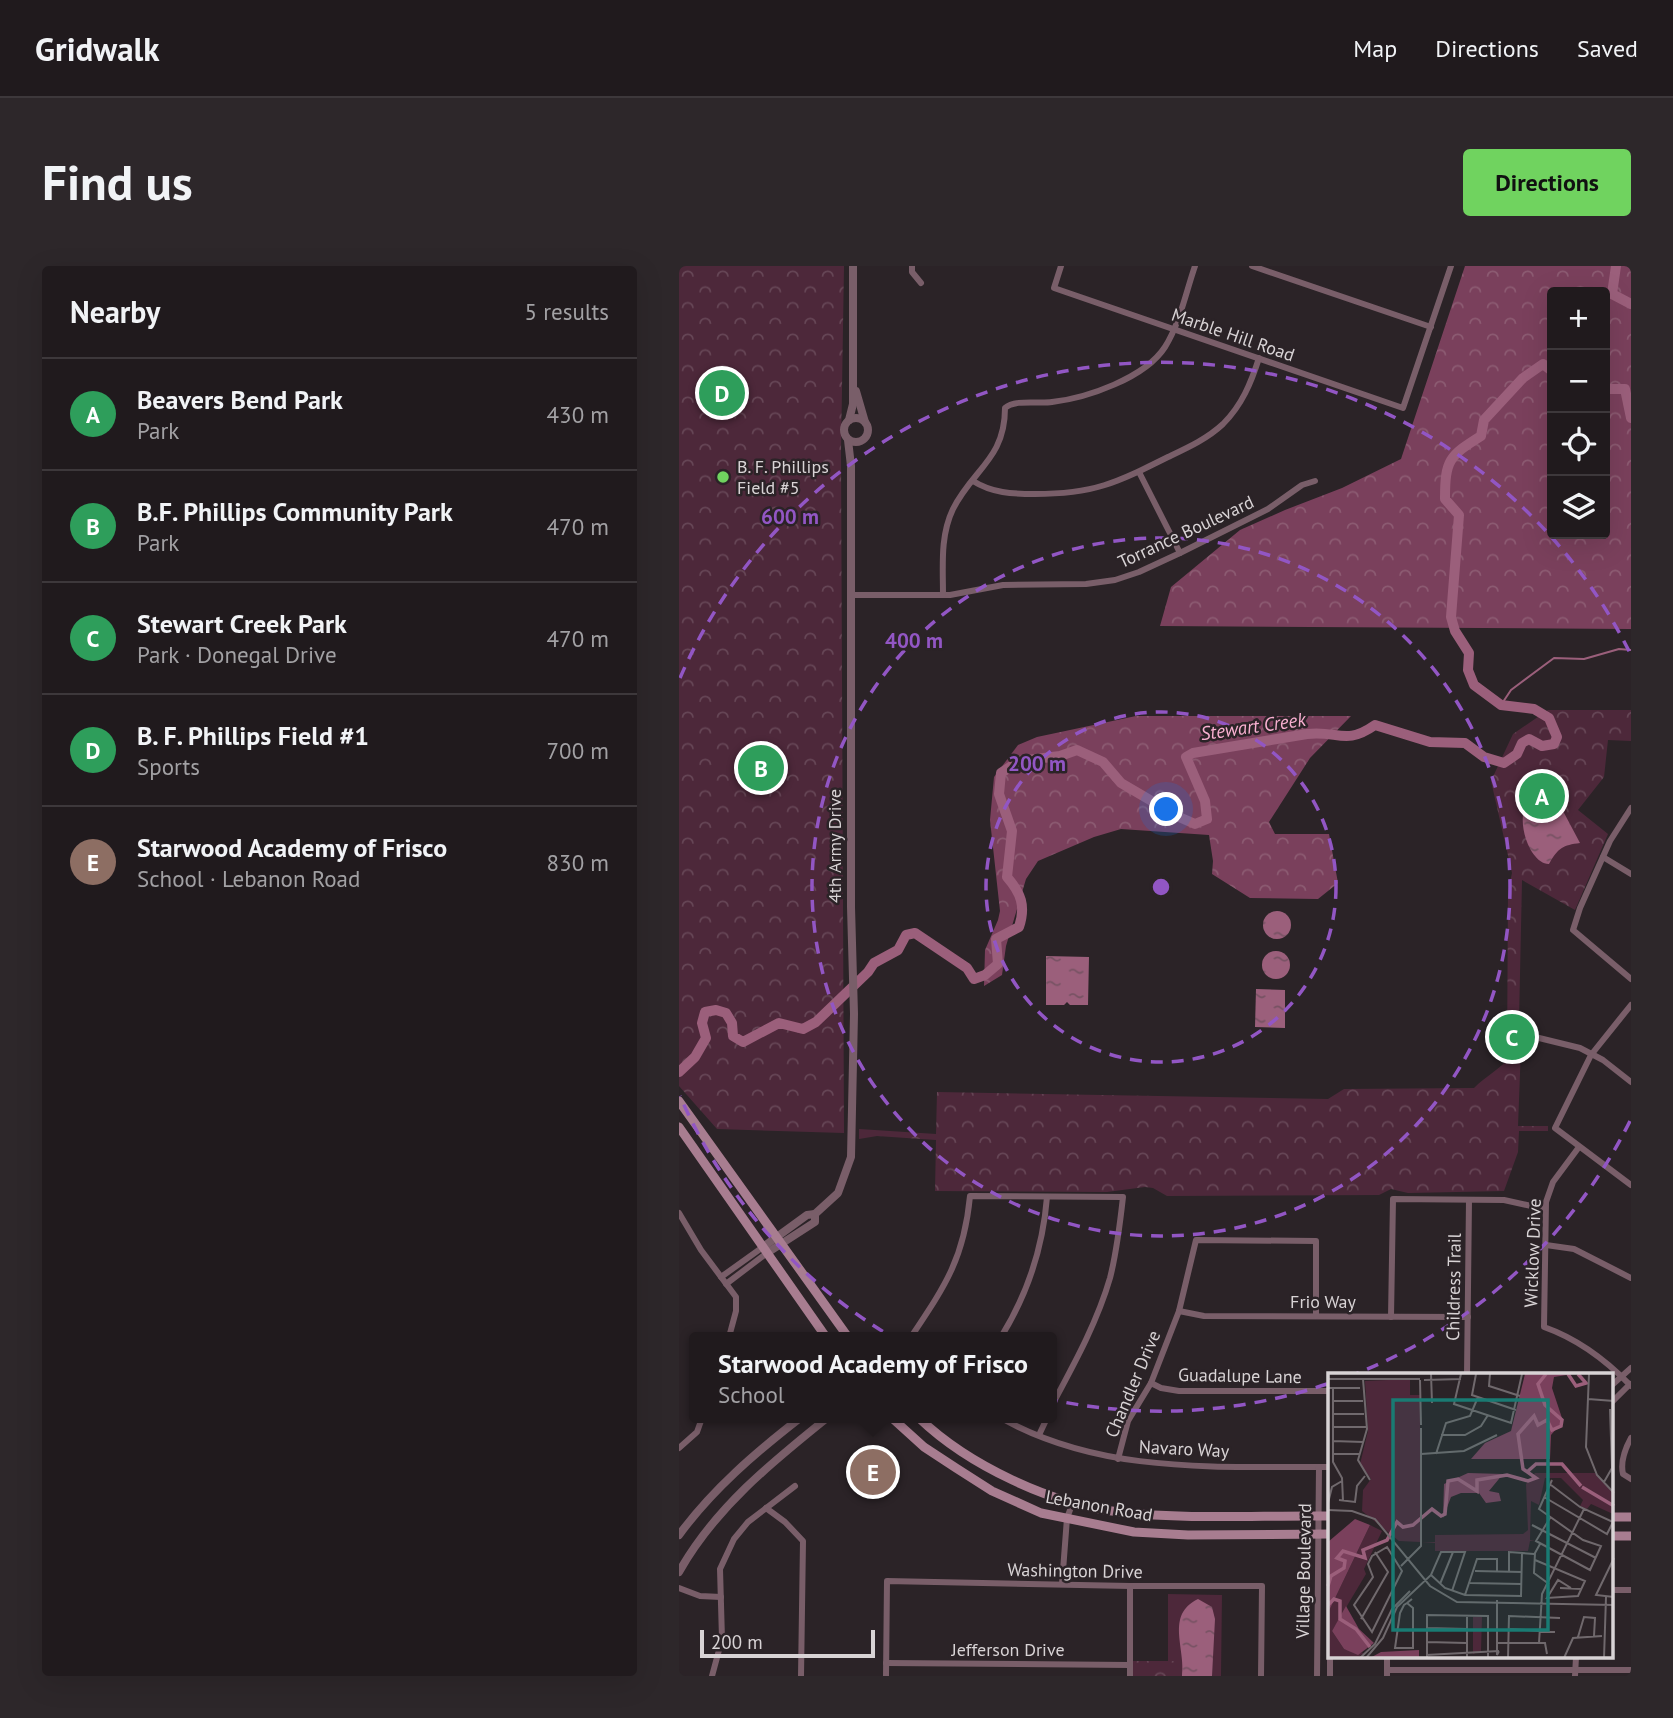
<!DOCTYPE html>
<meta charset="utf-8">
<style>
body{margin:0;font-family:"PT Sans",sans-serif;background:#2d272a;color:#f1f3f6}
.controls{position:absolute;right:21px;top:21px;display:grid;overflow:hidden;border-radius:7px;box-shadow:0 7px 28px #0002}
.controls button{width:63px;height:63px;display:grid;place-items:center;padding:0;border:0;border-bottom:2px solid #3d383b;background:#201a1d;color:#f1f3f6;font:35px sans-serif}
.scale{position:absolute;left:21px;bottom:18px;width:175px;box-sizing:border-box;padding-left:7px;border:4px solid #d8d3d5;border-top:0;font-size:19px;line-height:24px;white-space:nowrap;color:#d8d3d5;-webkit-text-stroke:5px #2b2327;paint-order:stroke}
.you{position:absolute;left:488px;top:544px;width:24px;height:24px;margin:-18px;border:5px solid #fff;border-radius:50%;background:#1a73e8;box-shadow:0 0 0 10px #1a73e833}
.badge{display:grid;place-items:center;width:46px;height:46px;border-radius:50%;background:#70d35f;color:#fff;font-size:23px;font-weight:700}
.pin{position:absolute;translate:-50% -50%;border:4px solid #fff;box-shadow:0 2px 7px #0006}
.popup{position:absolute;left:10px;top:1066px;width:368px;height:91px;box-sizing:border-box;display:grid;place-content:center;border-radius:7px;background:#201a1d;filter:drop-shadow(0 2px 5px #0005);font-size:23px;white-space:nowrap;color:#a2a1a4}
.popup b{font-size:26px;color:#f1f3f6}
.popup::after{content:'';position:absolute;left:50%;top:100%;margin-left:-14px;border:14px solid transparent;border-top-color:#201a1d}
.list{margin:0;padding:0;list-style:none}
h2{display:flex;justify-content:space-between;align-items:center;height:91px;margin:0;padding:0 28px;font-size:30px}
h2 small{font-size:23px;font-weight:400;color:#a2a1a4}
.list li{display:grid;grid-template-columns:46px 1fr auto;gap:21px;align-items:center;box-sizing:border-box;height:112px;padding:0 28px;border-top:2px solid #3d383b}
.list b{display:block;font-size:26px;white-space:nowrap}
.list p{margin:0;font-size:23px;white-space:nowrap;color:#a2a1a4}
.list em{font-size:23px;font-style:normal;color:#a2a1a4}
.icon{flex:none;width:38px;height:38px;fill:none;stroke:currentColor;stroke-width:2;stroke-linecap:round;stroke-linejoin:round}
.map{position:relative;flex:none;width:952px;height:1410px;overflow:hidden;border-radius:7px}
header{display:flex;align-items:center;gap:42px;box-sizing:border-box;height:98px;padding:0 35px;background:#201a1d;border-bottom:2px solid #3d383b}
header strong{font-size:33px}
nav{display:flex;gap:38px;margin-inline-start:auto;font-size:24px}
.intro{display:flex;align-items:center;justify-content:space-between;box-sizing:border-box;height:168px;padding:0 42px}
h1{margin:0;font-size:49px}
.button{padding:18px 32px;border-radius:7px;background:#70d35f;color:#111;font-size:24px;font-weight:700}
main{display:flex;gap:42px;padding:0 42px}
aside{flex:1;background:#201a1d;border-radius:7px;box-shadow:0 7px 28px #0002}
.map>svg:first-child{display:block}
.green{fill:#4d283a}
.forest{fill:url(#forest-crowns);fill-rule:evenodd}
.park{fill:url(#park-crowns)}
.water{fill:url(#water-ripples)}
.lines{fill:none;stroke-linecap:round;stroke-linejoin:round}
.stream{stroke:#9b5f7b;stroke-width:2}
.river{stroke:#9b5f7b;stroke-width:10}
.minor{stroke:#795e69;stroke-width:6}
.tertiary{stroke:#795e69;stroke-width:8}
.secondary{stroke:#a87d90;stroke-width:9}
.ring{fill:none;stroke:#9256c4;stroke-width:3.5;stroke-dasharray:12 9}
.poi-dot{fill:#70d35f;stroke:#2b2327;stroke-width:2.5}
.labels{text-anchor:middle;stroke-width:5;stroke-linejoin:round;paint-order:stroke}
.street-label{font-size:18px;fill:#d8d3d5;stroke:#2b2327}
.poi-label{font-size:18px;fill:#d8d3d5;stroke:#2b2327;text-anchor:start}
.water-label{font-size:19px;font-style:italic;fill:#f9b0d1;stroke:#2b2327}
.inset-river{fill:none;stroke:#9b5f7b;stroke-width:3.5}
.inset-road{fill:none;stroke:#70696d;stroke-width:2}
.view{fill:#197b73;fill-opacity:0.15;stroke:#197b73;stroke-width:3.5}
.inset-edge{fill:none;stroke:#d8d3d5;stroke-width:3.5}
.centre{fill:#9256c4;stroke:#2b2327;stroke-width:3.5}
.ring-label{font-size:21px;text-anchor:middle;font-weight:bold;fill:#9256c4;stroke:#2b2327;stroke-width:5;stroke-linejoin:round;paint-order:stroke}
</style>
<header>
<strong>Gridwalk</strong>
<nav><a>Map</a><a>Directions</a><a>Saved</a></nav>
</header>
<div class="intro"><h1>Find us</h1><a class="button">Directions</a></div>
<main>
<aside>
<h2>Nearby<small>5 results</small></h2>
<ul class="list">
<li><span class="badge" style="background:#2e9e5b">A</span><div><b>Beavers Bend Park</b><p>Park</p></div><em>430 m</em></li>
<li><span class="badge" style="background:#2e9e5b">B</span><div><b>B.F. Phillips Community Park</b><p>Park</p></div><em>470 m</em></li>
<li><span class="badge" style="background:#2e9e5b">C</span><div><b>Stewart Creek Park</b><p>Park · Donegal Drive</p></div><em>470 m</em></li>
<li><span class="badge" style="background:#2e9e5b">D</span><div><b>B. F. Phillips Field #1</b><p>Sports</p></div><em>700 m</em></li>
<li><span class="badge" style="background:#8d6e63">E</span><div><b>Starwood Academy of Frisco</b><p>School · Lebanon Road</p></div><em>830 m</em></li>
</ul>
</aside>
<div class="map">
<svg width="952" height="1410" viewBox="0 0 952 1410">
<defs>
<pattern id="forest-crowns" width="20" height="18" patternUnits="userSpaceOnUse" patternTransform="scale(1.75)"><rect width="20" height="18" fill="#7a405c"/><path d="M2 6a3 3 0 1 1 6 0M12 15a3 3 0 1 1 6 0" fill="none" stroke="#8c5b72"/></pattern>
<pattern id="park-crowns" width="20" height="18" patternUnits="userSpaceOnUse" patternTransform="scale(1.75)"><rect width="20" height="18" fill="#4d283a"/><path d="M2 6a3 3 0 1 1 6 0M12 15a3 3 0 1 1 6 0" fill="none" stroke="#664656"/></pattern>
<pattern id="water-ripples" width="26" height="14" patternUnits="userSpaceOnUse" patternTransform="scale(1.75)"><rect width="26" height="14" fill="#9b5f7b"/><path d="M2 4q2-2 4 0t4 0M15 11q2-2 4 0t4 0" fill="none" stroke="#775263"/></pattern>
</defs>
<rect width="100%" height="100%" fill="#2b2327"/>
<polygon class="green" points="489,1328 543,1329 542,1410 499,1410 499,1395 489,1395"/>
<g class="forest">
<path d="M786,0H952V363L481,360L492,321L561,264L606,244L663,222L722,193ZM873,26H926V268H873Z"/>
<polygon points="457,450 672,450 631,492 590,556 596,568 650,568 659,617 639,633 571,632 533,608 534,595 530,569 442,563 415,571 359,595 347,613 327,680 323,709 305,720 306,684 319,654 321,645 311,554 315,511 339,479 358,471"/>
</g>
<g class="park">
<polygon points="0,0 165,0 162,184 165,867 38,863 0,820"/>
<path d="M869,444H952V475L929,474L925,511L899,544L929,568L896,644L843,614L840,755C833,764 837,772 842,781L839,860H869V865H840L839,886L825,925L729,927L712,923L700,929L488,930L474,922L466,921L428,926L256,925L257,874L198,870L180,873V863L257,868L258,826L649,833L665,823L795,822C806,811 818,805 828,794L829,626L833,607L812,515L834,468Z"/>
<rect x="454" y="1395" width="45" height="15"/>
</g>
<g class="water">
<path d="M878,520L883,524L884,545L901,577C884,579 879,582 870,598C846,599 822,520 878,520Z"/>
<circle cx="598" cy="659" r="14"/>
<circle cx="597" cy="699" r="14"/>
<polygon points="367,690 410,691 409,739 391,739 388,736 385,739 367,739"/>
<polygon points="577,723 606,724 606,762 576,761"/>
<path d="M519,1333L533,1341L536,1353L533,1410H503C507,1382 486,1349 519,1333Z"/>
</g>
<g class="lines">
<polyline class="stream" points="822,439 832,424 875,392 905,393 940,383 952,384"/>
<g class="river">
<polyline points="937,0 933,28 952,38"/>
<polyline points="926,127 928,123 946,123 952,152"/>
<path d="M0,806L16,791L27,772L23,757L26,746L37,744L47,747L53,757L54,770L64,776L100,757L124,763L137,756L189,706L195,697L219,684L227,669L236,667L288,702L295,713L306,709L319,698L317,673L340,661C347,640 342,627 328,611L333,565L320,528L322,507L340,495L381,490L398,484L424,496L442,517L500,551L516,558L528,553L526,535L507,491L514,487C552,481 590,474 628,468C659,464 666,480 696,459L751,476L786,477L805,491L825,497L838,488L843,477L850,473L863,480L875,478L878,471L870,452L855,443L822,439L795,419L789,404L790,387L776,365L772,351L780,249L766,233C766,194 770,190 802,170L805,154L844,112L864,98L873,105"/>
</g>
<g class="minor">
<polyline points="233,0 233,6 242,17"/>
<polyline points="382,0 375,22 724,142 772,0"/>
<polyline points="573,0 752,61"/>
<polyline points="460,206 501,287"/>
<path d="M294,215C313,227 333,228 356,228C415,228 437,217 489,191C508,182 528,173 544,158C563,139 572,117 580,92"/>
<polyline points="172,329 271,329 324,319 407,318 436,314 460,306 501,287 589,243 623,219 636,215"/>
<path d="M264,329C264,300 261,270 274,243C294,203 326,193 326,142C336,133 359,138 373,136C408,132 466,112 486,81C501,57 507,26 516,0"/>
<polyline points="952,542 931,575 901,642 894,664 952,713"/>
<polyline points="924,591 952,608"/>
<polyline points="952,739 912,789 876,862 952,919"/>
<polyline points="851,766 856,771 901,782 924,794 952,816"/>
<path d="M900,881L874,916L867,936L865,1061C899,1073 927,1094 952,1120"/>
<polyline points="0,947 22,984 57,1031 57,1045 50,1071"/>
<polyline points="867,979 895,983 952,1012"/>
<polyline points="42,1011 84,981"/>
<polyline points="47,1018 88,987"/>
<polyline points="500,1045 525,1050 789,1051"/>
<polyline points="712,1051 714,933 825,934 866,943"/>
<path d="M232,1071C266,1020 285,993 291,930L444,931C441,958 438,985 431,1012C418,1057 394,1100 372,1141"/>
<path d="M322,1071C348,1029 364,981 368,931"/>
<polyline points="788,1109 790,934"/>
<polyline points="472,1117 482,1122 500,1125 651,1125"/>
<polyline points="933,1119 952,1102"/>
<polyline points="933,1136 951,1118"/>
<path d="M322,1152C424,1209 539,1200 651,1201"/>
<polyline points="360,1169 368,1152"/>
<path d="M952,1172C946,1183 941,1195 944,1208L952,1213"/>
<polyline points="0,1182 18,1166 23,1152"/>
<polyline points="439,1193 449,1155 472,1117 500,1045 517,974 637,975 637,1050"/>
<polyline points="651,1233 651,1367"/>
<polyline points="87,1242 106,1256 124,1275 122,1410"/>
<polyline points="383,1318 388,1252 394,1236"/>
<polyline points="0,1322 21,1330 42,1331"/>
<polyline points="933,1324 952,1324"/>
<polyline points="651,1391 651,1410"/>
<polyline points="207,1397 451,1399"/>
<polyline points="708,1404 952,1404"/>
<polyline points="33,1410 43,1373 41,1303 55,1273 69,1256 116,1220"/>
<polyline points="207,1410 208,1315 451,1320 583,1320 582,1410"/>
<polyline points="451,1410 451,1320"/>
<polyline points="638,1410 640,1201"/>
<polyline points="708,1410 708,1391"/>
<polyline points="896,1410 897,1391"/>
</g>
<g class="tertiary">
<polyline points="177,125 186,156"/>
<circle cx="177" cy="164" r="12"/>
<polyline points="170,154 174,138 174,0"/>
<polyline points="84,981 128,949 136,948 159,927 172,891 175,748 172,641 172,200 169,174"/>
<polyline points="88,987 136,956 136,948"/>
<path d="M0,1269C34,1223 76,1187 121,1152"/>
<path d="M0,1306C36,1242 92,1197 148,1152"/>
</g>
<g class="secondary">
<polyline points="0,835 169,1071"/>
<polyline points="0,861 147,1071"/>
<polyline points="213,1152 245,1181 277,1202 313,1225 362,1247 455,1266 509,1269 651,1268"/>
<path d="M240,1152C289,1199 373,1239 441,1246C510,1254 582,1249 651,1250"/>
<polyline points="933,1251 952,1251"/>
<polyline points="933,1270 952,1270"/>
</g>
</g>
<g class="ring">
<circle cx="482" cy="621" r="175"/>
<circle cx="482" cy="621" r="349"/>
<path d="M951 855A524 524 0 0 1 674 1109M648 1118A524 524 0 0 1 1 830M1 412A524 524 0 0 1 951 387"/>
</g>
<circle class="poi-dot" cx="44" cy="211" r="7"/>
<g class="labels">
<g class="street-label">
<text transform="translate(554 69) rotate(19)" y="6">Marble Hill Road</text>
<text transform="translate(507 266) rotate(-25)" y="6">Torrance Boulevard</text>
<text transform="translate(156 580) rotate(-90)" y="6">4th Army Drive</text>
<text transform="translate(854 987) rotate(-88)" y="6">Wicklow Drive</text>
<text transform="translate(775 1021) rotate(-89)" y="6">Childress Trail</text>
<text x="644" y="1042">Frio Way</text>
<text transform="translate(561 1110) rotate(1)" y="6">Guadalupe Lane</text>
<text transform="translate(454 1118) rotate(-67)" y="6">Chandler Drive</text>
<text transform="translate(505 1183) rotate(3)" y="6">Navaro Way</text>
<text transform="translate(420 1240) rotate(10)" y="6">Lebanon Road</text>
<text transform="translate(396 1305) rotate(1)" y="6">Washington Drive</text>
<text transform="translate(625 1305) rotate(-89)" y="6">Village Boulevard</text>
<text x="329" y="1390">Jefferson Drive</text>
</g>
<g class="poi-label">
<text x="58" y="207">B. F. Phillips<tspan x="58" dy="21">Field #5</tspan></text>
</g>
<g class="water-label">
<text transform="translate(574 460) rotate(-8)" y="7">Stewart Creek</text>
</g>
</g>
<g transform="translate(649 1107)">
<rect width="285" height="285" fill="#2b2327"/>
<path d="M42,152L54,158L36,196L38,201L4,258L16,276L36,280L29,285H0V240ZM145,244H154L153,278L145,281Z" fill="#4d283a"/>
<path d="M197,1H245L226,4L224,15L235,48L223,62L222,86H143L157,70L183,58ZM140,100L175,101L161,118L171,120L173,128L158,130L151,120H133L123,124L115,145L116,111ZM27,146L42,152L0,240V169ZM18,233L31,256L46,270L30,282L16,276L4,258ZM91,277V285H42L53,279Z" fill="#7a405c"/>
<path d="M82,6V22H92V169L71,168L34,138L35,117L43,106L32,91L40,58L37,8ZM207,100H267L285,120V141L263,131L259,136L252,133L255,127L233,105H217L211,132L203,128L202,167L207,168H202L200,178H107V170H94L107,169V162L195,161L200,157L198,111Z" fill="#4d283a"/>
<path class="inset-river" d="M240,1L248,13L258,10L250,1M199,99L208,91H234L253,113M254,114L286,133M0,213L3,203L16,195L17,188L9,185L15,178L37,185L35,177L59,167L69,149L75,154L85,152L104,136L113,143L117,141L120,108L130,106L149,118V107L179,102L200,108L208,105L195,96L190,61L206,43L210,52L219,47L224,57L233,53L234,47L217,32L210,11L218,1M0,232L6,226L12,228V246L28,256L42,274"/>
<path class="inset-road" d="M103,1L104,30M133,1L126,31L183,50L194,1M148,1L144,22L188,37M162,1L161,13L192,23M261,1L258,74L269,102L286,120M0,6H92M35,6L39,56L30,87L42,107M92,7L93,52M96,7L133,6M0,15H32M5,15V89L14,105L15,128M260,26L286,28M5,28H35M5,41H36M5,54H39M113,62H137L153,53L160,42M5,68L35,69M5,81H31M93,81L136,78L169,62M108,81L118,50L142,43L150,24M276,109L284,95L282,36M216,124L279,161L285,149L252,134L223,112M11,127L27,129L29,113L37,103M0,130L4,114L14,108M0,137L24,138L47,146L102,213L129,229L286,232M222,145L208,168L262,197L273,173L255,167L211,136L224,107M204,152L268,185M212,171L207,180L206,200L221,211M59,174L74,198L44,259L26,232L45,204L40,191L44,183ZM286,185L268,222L286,224M207,187L257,208L250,223L219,225L230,207L243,215M73,193L93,173V55M147,198L194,199M181,199V179L206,181M103,202L117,215L137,222L193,223L194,180M142,210L193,211M112,211L125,179M232,215L254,216M137,222L149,186H169V199M169,227V282L171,278M79,230L85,235V275H67L72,240L76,232L79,230L84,226M33,246L60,199L47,179M99,255L139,256M181,256L227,259M250,264L256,244L267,245L266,263M99,269L138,270M169,270H217L219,281M211,270L214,221L256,136M98,282L171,278M139,284V243M32,285L47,271L64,236L82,218M38,285L55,265L69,234L103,202L113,179H137L124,218M99,285V242L160,243V285M180,285L181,243L232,245M236,285L245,265L274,263M276,285L278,224"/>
<path class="view" d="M65,27H220V257H65Z"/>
<rect width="285" height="285" class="inset-edge"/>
</g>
<circle cx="482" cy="621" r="10" class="centre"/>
<g class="ring-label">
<text x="111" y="258">600 m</text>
<text x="235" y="382">400 m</text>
<text x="358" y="505">200 m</text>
</g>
</svg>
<div class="controls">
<button>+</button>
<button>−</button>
<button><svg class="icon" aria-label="locate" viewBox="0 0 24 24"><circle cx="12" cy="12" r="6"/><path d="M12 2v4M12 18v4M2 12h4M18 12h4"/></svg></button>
<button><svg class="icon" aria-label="layers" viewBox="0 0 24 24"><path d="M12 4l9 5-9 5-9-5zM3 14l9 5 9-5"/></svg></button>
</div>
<div class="scale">200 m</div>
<div class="you"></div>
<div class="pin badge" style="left:863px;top:530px;background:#2e9e5b">A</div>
<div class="pin badge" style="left:82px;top:502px;background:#2e9e5b">B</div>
<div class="pin badge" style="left:833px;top:771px;background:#2e9e5b">C</div>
<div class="pin badge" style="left:43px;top:127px;background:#2e9e5b">D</div>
<div class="pin badge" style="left:194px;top:1206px;background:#8d6e63">E</div>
<div class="popup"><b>Starwood Academy of Frisco</b>School</div>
</div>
</main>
